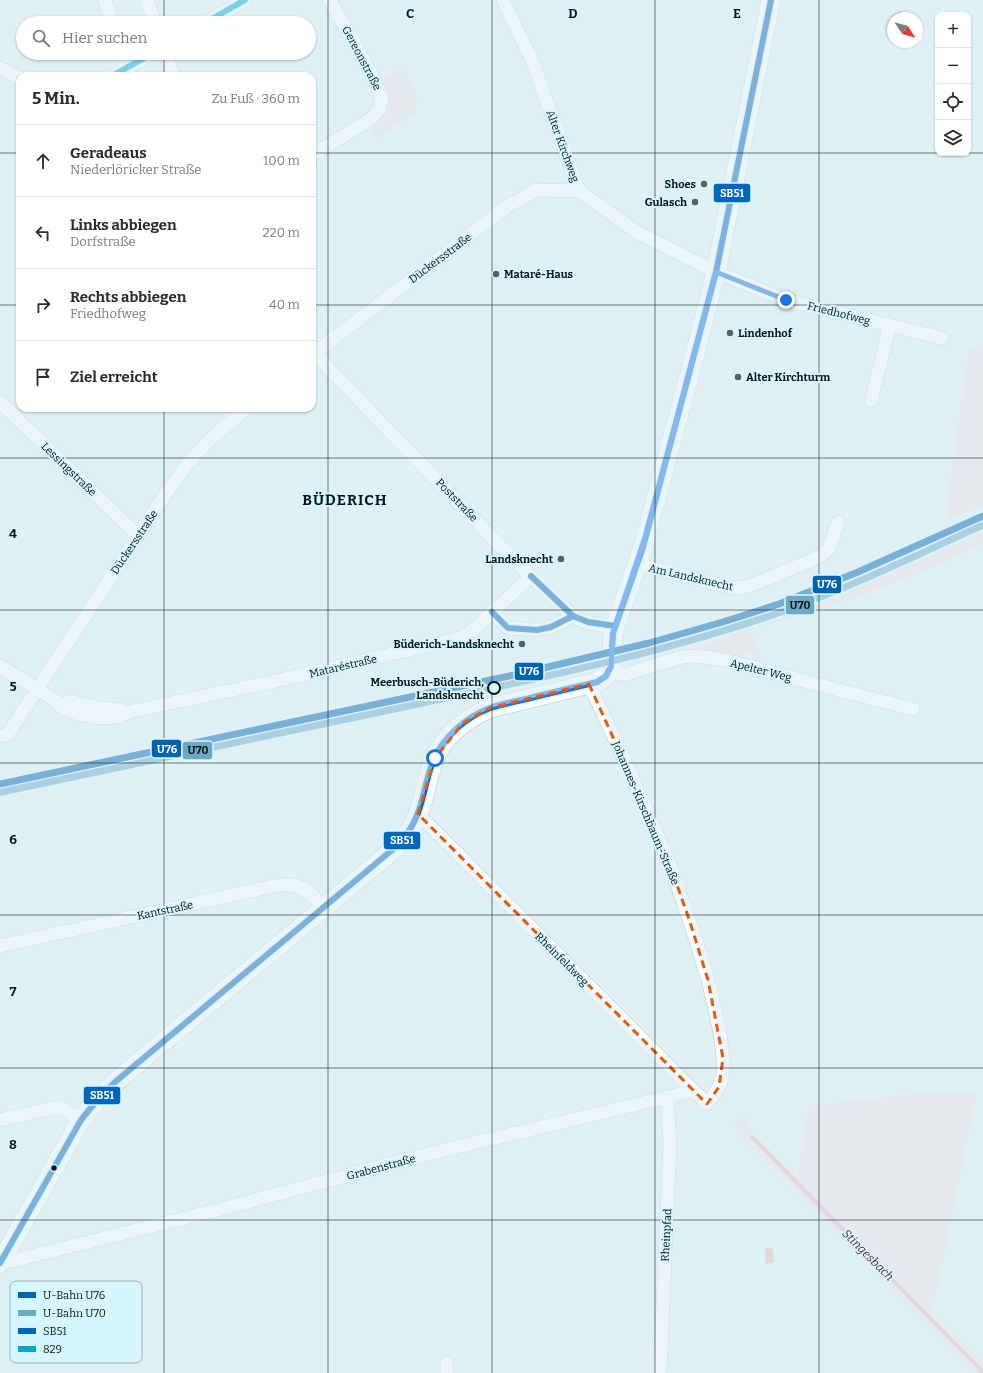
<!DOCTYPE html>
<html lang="de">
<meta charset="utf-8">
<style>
body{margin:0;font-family:Bitter,serif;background:#f7f7f7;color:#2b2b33}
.controls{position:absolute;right:12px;top:12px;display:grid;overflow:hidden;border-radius:8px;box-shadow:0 1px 3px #0004}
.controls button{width:36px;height:36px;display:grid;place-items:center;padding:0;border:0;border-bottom:1px solid #e1e1e2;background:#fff;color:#2b2b33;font:20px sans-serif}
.compass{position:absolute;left:887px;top:12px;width:36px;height:36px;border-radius:50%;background:#fff;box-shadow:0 1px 3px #0004;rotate:126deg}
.stop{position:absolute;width:12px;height:12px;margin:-9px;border:3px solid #1a73e8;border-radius:50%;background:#fff}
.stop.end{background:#1a73e8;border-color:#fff;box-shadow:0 1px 4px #0008}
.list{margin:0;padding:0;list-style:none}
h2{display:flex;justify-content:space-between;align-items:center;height:52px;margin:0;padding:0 16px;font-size:17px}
h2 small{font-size:13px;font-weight:400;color:#7c7c81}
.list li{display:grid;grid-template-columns:26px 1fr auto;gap:12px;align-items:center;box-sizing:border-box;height:72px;padding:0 16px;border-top:1px solid #e1e1e2}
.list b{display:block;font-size:15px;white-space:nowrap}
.list p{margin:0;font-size:13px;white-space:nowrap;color:#7c7c81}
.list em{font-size:13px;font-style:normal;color:#7c7c81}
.icon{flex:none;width:22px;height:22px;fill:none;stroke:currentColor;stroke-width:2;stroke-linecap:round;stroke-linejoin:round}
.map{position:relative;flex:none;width:983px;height:1373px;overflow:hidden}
.search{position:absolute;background:#fff;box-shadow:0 1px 3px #0004;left:16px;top:16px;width:300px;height:44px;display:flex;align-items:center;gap:10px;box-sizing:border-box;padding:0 14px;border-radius:22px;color:#7c7c81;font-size:15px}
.panel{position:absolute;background:#fff;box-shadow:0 1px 3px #0004;left:16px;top:72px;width:300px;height:340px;border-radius:12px}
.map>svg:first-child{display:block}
.green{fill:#eee1e3}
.water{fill:#e4babc}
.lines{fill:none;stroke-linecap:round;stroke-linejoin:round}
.stream{stroke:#e4babc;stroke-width:4}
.minor-casing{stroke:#b9c8cb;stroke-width:14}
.secondary-casing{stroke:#b9c8cb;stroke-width:20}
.minor{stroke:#fafdfe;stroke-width:13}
.secondary{stroke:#fafdfe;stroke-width:19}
.bus-1-casing{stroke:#d7f7fe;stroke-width:9}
.bus-2-casing{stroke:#d7f7fe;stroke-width:9}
.bus-1{stroke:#0065bd;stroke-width:6}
.bus-2{stroke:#00a9ce;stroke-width:6}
.metro-1-casing{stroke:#d7f7fe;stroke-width:10}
.metro-2-casing{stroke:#d7f7fe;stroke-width:10}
.metro-1{stroke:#0063af;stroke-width:7}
.metro-2{stroke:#6ba9c7;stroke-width:7}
.route{stroke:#1a73e8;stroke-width:5}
.marked{fill:none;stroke:#e8590c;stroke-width:3;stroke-dasharray:8 5;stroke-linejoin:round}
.grid{fill:none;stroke:#071519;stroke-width:1;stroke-opacity:0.55}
.poi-dot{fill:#536266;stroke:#d7f7fe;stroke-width:1.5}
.stop-dot{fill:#d7f7fe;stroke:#071519;stroke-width:2}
.bus-dot{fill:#071519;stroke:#d7f7fe;stroke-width:1.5}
.labels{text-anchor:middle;stroke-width:4;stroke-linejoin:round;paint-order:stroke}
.street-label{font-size:11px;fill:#071519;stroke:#d7f7fe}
.poi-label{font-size:11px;font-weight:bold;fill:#071519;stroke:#d7f7fe;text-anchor:end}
.stop-label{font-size:11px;font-weight:bold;fill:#071519;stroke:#d7f7fe;text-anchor:end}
.water-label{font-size:12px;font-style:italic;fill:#691b26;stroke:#d7f7fe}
.district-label{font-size:15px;font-weight:bold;letter-spacing:1px;fill:#071519;stroke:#d7f7fe}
.key{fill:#d7f7fe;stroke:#99b3b9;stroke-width:1}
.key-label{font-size:11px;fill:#071519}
.grid-label{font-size:13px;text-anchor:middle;font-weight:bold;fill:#071519;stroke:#d7f7fe;stroke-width:4;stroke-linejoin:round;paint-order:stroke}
.line-badge{stroke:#d7f7fe;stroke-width:1.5}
.badge-label{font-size:11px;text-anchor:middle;font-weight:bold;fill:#fff}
.pale-badge-label{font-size:11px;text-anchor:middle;font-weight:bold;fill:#111}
</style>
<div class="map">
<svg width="983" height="1373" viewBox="0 0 983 1373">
<rect width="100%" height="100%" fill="#e0f1f5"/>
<g class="green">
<path d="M401,67L409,79L417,96L416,112L376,139L370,130C374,127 380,124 383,121C394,109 388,90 384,77Z"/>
<polygon points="983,345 983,506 945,522 969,347"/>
<polygon points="983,533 983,544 917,574 847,601 759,627 854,589"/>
<polygon points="751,629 764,665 755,662 754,655 744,653 741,660 691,647"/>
<polygon points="914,1094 977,1094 932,1313 983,1363 983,1373 976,1373 735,1130 734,1125 739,1120 749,1117 746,1122 750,1126 752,1133 798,1179 808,1106"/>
</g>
<polygon class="water" points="773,1248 774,1263 766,1264 765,1249"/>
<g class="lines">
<polyline class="stream" points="752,1137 983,1372"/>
<g class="minor-casing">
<g id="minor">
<polyline points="105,0 113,23"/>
<polyline points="147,0 155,23"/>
<polyline points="503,0 532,60 579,191 637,232 716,272 786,300 942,338"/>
<polyline points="205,23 245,0"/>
<polyline points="122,53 130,76"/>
<polyline points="165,53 174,76"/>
<polyline points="0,68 20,78"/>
<polyline points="112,76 153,53"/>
<polyline points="312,155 371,119 379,110 382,98 371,73 330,0"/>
<path d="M312,351L514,560L573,616C586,624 599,625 615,626"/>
<polyline points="312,355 509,205 537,190 579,191"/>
<polyline points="871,401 890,325"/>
<polyline points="0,402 138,536"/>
<polyline points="637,564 720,585 735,588 747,587 819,557 829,549 838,522"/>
<polyline points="492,612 508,628 537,630 551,627 573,616"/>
<polyline points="0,666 55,700 62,708 79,714 99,718 118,717 133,711 276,681 460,638 473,630 531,576"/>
<path d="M609,671L620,674H626L682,657C710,653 750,667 777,674C822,686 867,697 913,709"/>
<polyline points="69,701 100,708 120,710"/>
<polyline points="0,736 8,734 170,487 186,466 207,442 247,408"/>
<polyline points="418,814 707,1104 719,1087 723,1074 723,1058 720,1033 708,980 690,922 669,862 631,774 589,684"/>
<path d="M0,946L278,885C301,883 310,891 323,907"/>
<polyline points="0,1120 58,1107 66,1110 81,1120"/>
<polyline points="0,1264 229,1207 428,1154 693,1091"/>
<polyline points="447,1373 447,1363"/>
<polyline points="660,1373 670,1143 667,1097"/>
</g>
</g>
<g class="secondary-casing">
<path id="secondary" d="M0,1263L81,1120L98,1099L115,1082L392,851C400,843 409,834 414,824C424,804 426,783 433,762C443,736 465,719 490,708L597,682L606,676L611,666L613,633L643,547L696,350L716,272L771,0"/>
</g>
<use href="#minor" class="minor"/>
<use href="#secondary" class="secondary"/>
<g class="bus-1-casing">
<g id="bus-1">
<polyline points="531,576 573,616 588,622 615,626"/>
<polyline points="492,612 508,628 537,630 551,627 573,616"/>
<path d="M0,1263L81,1120L98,1099L115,1082L398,845C424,817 421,793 433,761C443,737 466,717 490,708C504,703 520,701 534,697C555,692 576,687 597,682L606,676L611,666L613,633L643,547L716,272L771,0"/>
</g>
</g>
<g class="bus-2-casing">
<g id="bus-2">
<polyline points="205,23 245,0"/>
<polyline points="112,76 153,53"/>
</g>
</g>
<use href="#bus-1" class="bus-1"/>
<use href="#bus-2" class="bus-2"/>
<g class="metro-1-casing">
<polyline id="metro-1" points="0,784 514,675 649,643 723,622 779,604 858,572 983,516"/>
</g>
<g class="metro-2-casing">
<path id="metro-2" d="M2,792C140,762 279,733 418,704C540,678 663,653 781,612C849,588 917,555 983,525"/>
</g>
<use href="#metro-1" class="metro-1"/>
<use href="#metro-2" class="metro-2"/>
</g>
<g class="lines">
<path class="route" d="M435,758C448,733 464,719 490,708L597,682L606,676L611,666L613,633L648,528L716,272L786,300"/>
</g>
<path d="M0 0H983V1373H0ZM589,684L669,862L690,922L708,980L723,1058L719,1087L707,1104L418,814L435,758L463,723L490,708Z" fill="#e0f1f5" fill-opacity=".55" fill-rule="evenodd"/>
<path class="marked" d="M589,684L669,862L690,922L708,980L723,1058L719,1087L707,1104L418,814L435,758L463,723L490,708Z"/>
<path class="grid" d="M164,0V23M328,0V1373M492,0V1373M655,0V1373M819,0V1373M164,53V76M0,153H20M312,153H938M968,153H983M0,305H20M312,305H983M164,408V1373M0,458H983M0,610H983M0,763H983M0,915H983M0,1068H983M0,1220H983"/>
<g class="poi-dot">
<circle cx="704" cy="184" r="4"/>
<circle cx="695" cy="202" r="4"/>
<circle cx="496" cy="274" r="4"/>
<circle cx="730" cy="333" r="4"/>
<circle cx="738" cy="377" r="4"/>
<circle cx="561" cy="559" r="4"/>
<circle cx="522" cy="644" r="4"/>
</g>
<circle class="stop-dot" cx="494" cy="688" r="6"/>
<circle class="bus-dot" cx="54" cy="1168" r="3.5"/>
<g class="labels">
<g class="street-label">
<text transform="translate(362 58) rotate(62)" y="4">Gereonstraße</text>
<text transform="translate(563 146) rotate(70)" y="4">Alter Kirchweg</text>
<text transform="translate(440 258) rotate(-37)" y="4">Dückersstraße</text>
<text transform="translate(839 313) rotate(14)" y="4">Friedhofweg</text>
<text transform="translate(69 469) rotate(44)" y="4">Lessingstraße</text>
<text transform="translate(457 500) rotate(46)" y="4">Poststraße</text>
<text transform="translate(134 542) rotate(-56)" y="4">Dückersstraße</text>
<text transform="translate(691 577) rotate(13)" y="4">Am Landsknecht</text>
<text transform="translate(343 666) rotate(-13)" y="4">Mataréstraße</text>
<text transform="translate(761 670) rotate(14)" y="4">Apelter Weg</text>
<text transform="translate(646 813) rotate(67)" y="4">Johannes-Kirschbaum-Straße</text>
<text transform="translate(165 910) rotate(-12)" y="4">Kantstraße</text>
<text transform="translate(562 959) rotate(45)" y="4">Rheinfeldweg</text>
<text transform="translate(381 1167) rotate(-15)" y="4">Grabenstraße</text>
<text transform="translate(666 1235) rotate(-87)" y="4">Rheinpfad</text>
</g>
<g class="poi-label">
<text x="696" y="188">Shoes</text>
<text x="687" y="206">Gulasch</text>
<text x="504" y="278" text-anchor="start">Mataré-Haus</text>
<text x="738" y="337" text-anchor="start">Lindenhof</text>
<text x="746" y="381" text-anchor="start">Alter Kirchturm</text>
<text x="553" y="563">Landsknecht</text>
<text x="514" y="648">Büderich-Landsknecht</text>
</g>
<g class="stop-label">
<text x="484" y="686">Meerbusch-Büderich,<tspan x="484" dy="13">Landsknecht</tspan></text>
</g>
<g class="water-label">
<text transform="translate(868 1255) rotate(45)" y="4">Stingesbach</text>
</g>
<g class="district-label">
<text x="345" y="505">BÜDERICH</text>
</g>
</g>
<rect x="10" y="1281" width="132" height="82" rx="6" class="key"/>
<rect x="18" y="1292" width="18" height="6" fill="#0063af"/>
<rect x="18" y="1310" width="18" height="6" fill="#6ba9c7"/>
<rect x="18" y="1328" width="18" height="6" fill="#0065bd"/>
<rect x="18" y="1346" width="18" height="6" fill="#00a9ce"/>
<g class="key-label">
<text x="43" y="1299">U-Bahn U76</text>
<text x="43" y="1317">U-Bahn U70</text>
<text x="43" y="1335">SB51</text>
<text x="43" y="1353">829</text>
</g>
<g class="grid-label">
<text x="410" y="18">C</text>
<text x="573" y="18">D</text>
<text x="737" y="18">E</text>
<text x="13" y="538">4</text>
<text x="13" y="691">5</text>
<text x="13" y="844">6</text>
<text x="13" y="996">7</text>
<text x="13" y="1149">8</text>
</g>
<g class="line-badge">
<rect x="713" y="183" width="38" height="20" rx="4" fill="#0065bd"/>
<rect x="812" y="575" width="30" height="19" rx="4" fill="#0063af"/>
<rect x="785" y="595" width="30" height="20" rx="4" fill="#6ba9c7"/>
<rect x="514" y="662" width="30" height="19" rx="4" fill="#0063af"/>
<rect x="151" y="739" width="31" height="19" rx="4" fill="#0063af"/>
<rect x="182" y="741" width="31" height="19" rx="4" fill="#6ba9c7"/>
<rect x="383" y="831" width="38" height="19" rx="4" fill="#0065bd"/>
<rect x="83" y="1086" width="38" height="19" rx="4" fill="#0065bd"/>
</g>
<g class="badge-label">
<text x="732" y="197">SB51</text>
<text x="827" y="588">U76</text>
<text x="529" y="675">U76</text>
<text x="167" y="753">U76</text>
<text x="402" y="844">SB51</text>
<text x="102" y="1099">SB51</text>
</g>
<g class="pale-badge-label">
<text x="800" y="609">U70</text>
<text x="198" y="754">U70</text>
</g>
</svg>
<div class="controls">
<button>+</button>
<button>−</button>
<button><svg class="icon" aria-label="locate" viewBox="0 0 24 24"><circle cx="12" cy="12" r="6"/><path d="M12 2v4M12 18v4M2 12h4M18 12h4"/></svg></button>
<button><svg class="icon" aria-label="layers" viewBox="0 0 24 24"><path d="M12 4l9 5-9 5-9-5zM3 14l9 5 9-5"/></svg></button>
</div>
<svg class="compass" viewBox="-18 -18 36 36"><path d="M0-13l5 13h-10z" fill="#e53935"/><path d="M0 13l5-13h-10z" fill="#7c7c81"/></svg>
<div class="stop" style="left:435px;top:758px"></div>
<div class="stop end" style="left:786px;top:300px"></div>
<div class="search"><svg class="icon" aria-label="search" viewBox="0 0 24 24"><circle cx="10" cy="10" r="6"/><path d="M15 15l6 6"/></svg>Hier suchen</div>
<section class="panel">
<h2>5 Min.<small>Zu Fuß · 360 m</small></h2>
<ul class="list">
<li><svg class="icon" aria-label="ahead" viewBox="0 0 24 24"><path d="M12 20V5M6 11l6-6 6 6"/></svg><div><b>Geradeaus</b><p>Niederlöricker Straße</p></div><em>100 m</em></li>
<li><svg class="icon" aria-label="left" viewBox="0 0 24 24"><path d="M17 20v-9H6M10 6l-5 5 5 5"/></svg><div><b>Links abbiegen</b><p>Dorfstraße</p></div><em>220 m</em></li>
<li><svg class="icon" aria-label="right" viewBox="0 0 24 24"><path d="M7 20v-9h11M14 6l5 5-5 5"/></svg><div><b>Rechts abbiegen</b><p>Friedhofweg</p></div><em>40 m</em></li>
<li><svg class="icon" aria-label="arrive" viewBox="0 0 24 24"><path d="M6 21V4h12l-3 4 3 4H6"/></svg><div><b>Ziel erreicht</b></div></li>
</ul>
</section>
</div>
